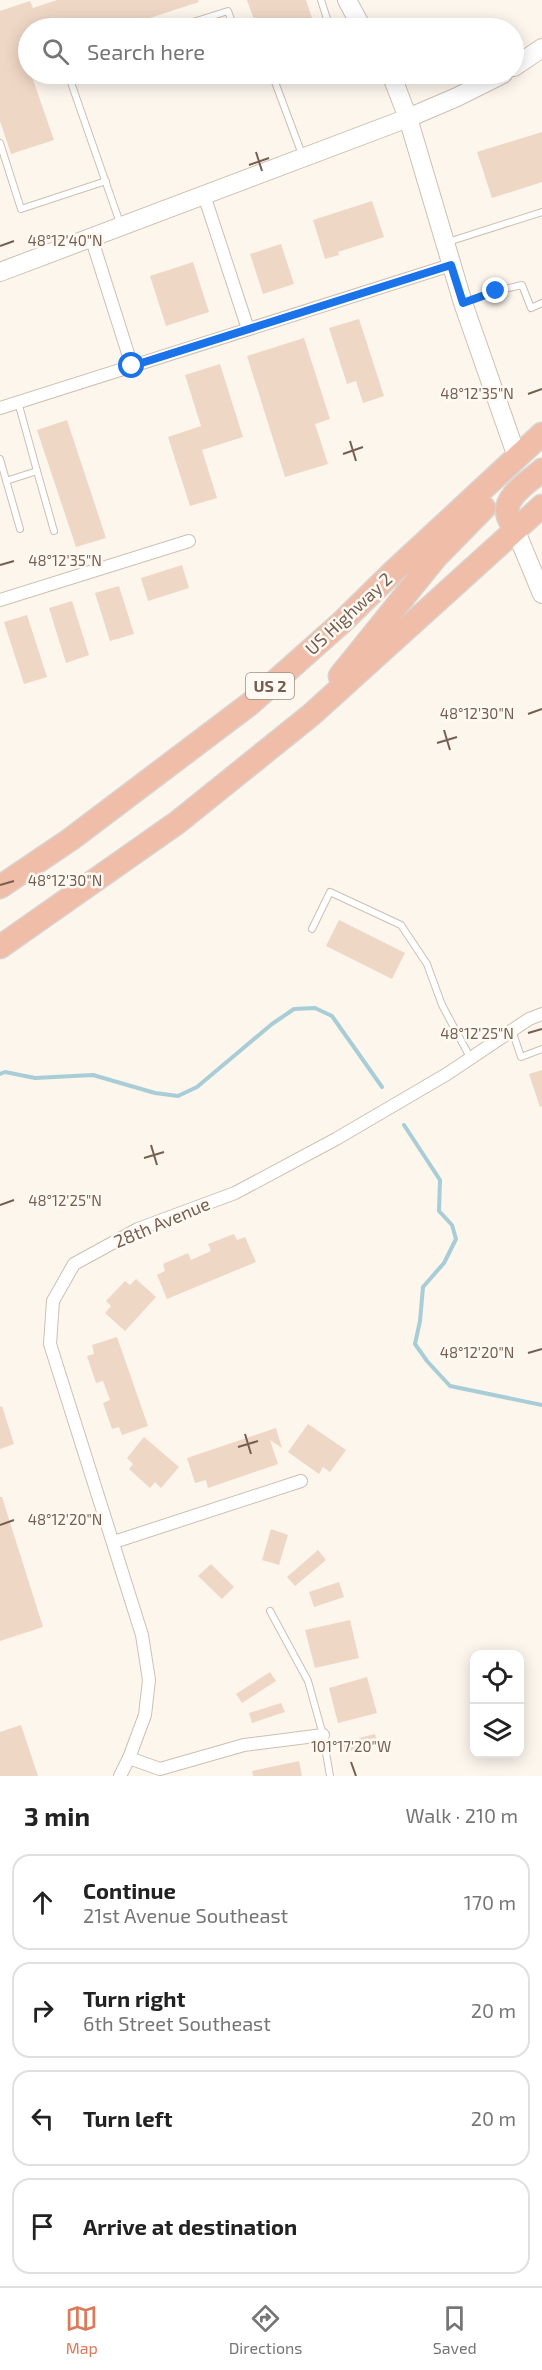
<!DOCTYPE html>
<meta charset="utf-8">
<style>
body{margin:0;font-family:"Exo 2",sans-serif;background:#f6f6f6;color:#222}
.controls{position:absolute;right:18px;bottom:18px;display:grid;overflow:hidden;border-radius:12px;box-shadow:0 3px 15px #0003}
.controls button{width:54px;height:54px;display:grid;place-items:center;padding:0;border:0;border-bottom:2px solid #e0e0e0;background:#fff;color:#222;font:30px sans-serif}
.stop{position:absolute;width:18px;height:18px;margin:-14px;border:4px solid #1a73e8;border-radius:50%;background:#fff}
.stop.end{background:#1a73e8;border-color:#fff;box-shadow:0 2px 6px #0008}
.list{margin:0;padding:0;list-style:none}
h2{display:flex;justify-content:space-between;align-items:center;height:78px;margin:0;padding:0 24px;font-size:26px}
h2 small{font-size:20px;font-weight:400;color:#767676}
.list li{display:grid;grid-template-columns:39px 1fr auto;gap:18px;align-items:center;box-sizing:border-box;height:96px;margin:0 12px 12px;padding:0 12px;border:2px solid #e0e0e0;border-radius:18px}
.list b{display:block;font-size:22px;white-space:nowrap}
.list p{margin:0;font-size:20px;white-space:nowrap;color:#767676}
.list em{font-size:20px;font-style:normal;color:#767676}
.icon{flex:none;width:33px;height:33px;fill:none;stroke:currentColor;stroke-width:2;stroke-linecap:round;stroke-linejoin:round}
.map{position:relative;flex:none;width:542px;height:1776px;overflow:hidden}
.search{position:absolute;background:#fff;box-shadow:0 3px 15px #0003;left:18px;right:18px;top:18px;height:66px;display:flex;align-items:center;gap:15px;box-sizing:border-box;padding:0 21px;border-radius:33px;color:#767676;font-size:22px}
.sheet{height:510px;background:#fff}
nav{display:flex;justify-content:space-around;align-items:center;box-sizing:border-box;height:84px;border-top:2px solid #e0e0e0;background:#fff;font-size:16px;color:#767676}
nav a{display:grid;justify-items:center;gap:3px}
nav .on{color:#db7b5c}
.map>svg:first-child{display:block}
.lines{fill:none;stroke-linecap:round;stroke-linejoin:round}
.stream{stroke:#a8cdd6;stroke-width:4}
.building{fill:#efd7c6}
.lane-casing{stroke:#cebfb2;stroke-width:8}
.street-casing{stroke:#cebfb2;stroke-width:14}
.secondary-casing{stroke:#d0bfb0;stroke-width:20}
.highway-casing{stroke:#d9d2ce;stroke-width:25}
.lane{stroke:#fff;stroke-width:6}
.street{stroke:#fff;stroke-width:12}
.secondary{stroke:#fff;stroke-width:18}
.highway{stroke:#f0bda9;stroke-width:22}
.route{stroke:#1a73e8;stroke-width:8}
.ticks{fill:none;stroke:#765f50;stroke-width:2}
.labels{text-anchor:middle;stroke-width:5;stroke-linejoin:round;paint-order:stroke}
.shield{fill:#fefaf3;stroke:#9f8e81;stroke-width:1.5}
.shield-label{font-size:16px;font-weight:bold;fill:#765f50}
.street-label{font-size:18px;fill:#765f50;stroke:#fefaf3}
.ticks-label{font-size:15px;text-anchor:middle;fill:#765f50;stroke:#fefaf3;stroke-width:5;stroke-linejoin:round;paint-order:stroke}
</style>
<div class="map">
<svg width="542" height="1776" viewBox="0 0 542 1776">
<rect width="100%" height="100%" fill="#fcf6ed"/>
<g class="lines">
<g class="stream">
<polyline points="0,1074 5,1072 35,1078 93,1075 155,1093 178,1096 197,1087 272,1024 294,1009 315,1008 332,1016 382,1087"/>
<polyline points="404,1125 440,1180 439,1211 452,1225 456,1239 444,1263 423,1287 420,1321 415,1344 427,1361 450,1386 542,1405"/>
</g>
</g>
<g class="building">
<polygon points="57,0 198,0 199,2 119,28 28,28 28,74 31,74 54,140 11,154 0,121 0,11 30,1 33,8"/>
<polygon points="247,0 306,0 313,21 290,28 257,28"/>
<polygon points="542,132 542,182 492,198 477,152"/>
<polygon points="372,201 384,237 338,252 339,255 325,259 313,220"/>
<polygon points="281,244 294,284 263,294 250,254"/>
<polygon points="193,262 209,312 166,326 150,276"/>
<polygon points="359,319 384,396 363,403 356,381 347,384 329,328"/>
<polygon points="304,338 330,419 315,424 328,464 285,477 247,356"/>
<polygon points="220,364 243,437 202,450 217,498 190,506 168,437 201,426 185,375"/>
<polygon points="67,420 106,538 76,547 37,430"/>
<polygon points="182,565 189,588 148,601 141,578"/>
<polygon points="119,586 134,634 110,641 95,593"/>
<polygon points="72,601 89,655 66,663 49,608"/>
<polygon points="27,615 47,677 24,684 4,622"/>
<polygon points="339,920 405,953 392,979 326,946"/>
<polygon points="542,1070 542,1106 540,1107 529,1074"/>
<polygon points="234,1234 237,1240 245,1237 256,1262 167,1299 157,1275 165,1271 163,1264 188,1253 191,1260 211,1251 208,1244"/>
<polygon points="136,1279 156,1297 125,1331 105,1313 111,1306 106,1301 125,1281 130,1285"/>
<polygon points="117,1337 148,1426 122,1435 119,1427 112,1429 103,1403 110,1400 103,1381 96,1383 87,1356 94,1354 92,1345"/>
<polygon points="2,1406 14,1444 0,1449 0,1407"/>
<polygon points="308,1424 346,1450 330,1472 323,1467 319,1474 288,1452"/>
<polygon points="276,1428 282,1448 270,1440 278,1464 208,1488 206,1480 195,1483 187,1458"/>
<polygon points="144,1437 179,1467 161,1488 155,1482 150,1488 129,1469 133,1464 127,1458"/>
<polygon points="0,1497 2,1497 43,1627 0,1641"/>
<polygon points="271,1529 288,1535 279,1565 262,1560"/>
<polygon points="318,1550 326,1560 295,1586 287,1577"/>
<polygon points="211,1564 234,1587 222,1599 198,1576"/>
<polygon points="339,1582 344,1597 314,1607 309,1592"/>
<polygon points="350,1620 359,1658 315,1668 305,1630"/>
<polygon points="270,1672 276,1681 242,1703 236,1694"/>
<polygon points="367,1677 377,1713 338,1723 329,1688"/>
<polygon points="281,1703 285,1712 252,1723 249,1713"/>
<polygon points="21,1725 38,1776 0,1776 0,1732"/>
<polygon points="375,1734 378,1744 342,1753 340,1743"/>
<polygon points="299,1761 302,1776 253,1776 252,1771"/>
</g>
<g class="lines">
<g class="lane-casing">
<g id="lane">
<polyline points="321,0 330,28"/>
<polyline points="174,28 228,11 234,28"/>
<polyline points="68,74 120,223"/>
<polyline points="272,74 303,157"/>
<polyline points="0,143 21,209 106,181"/>
<polyline points="448,242 542,212"/>
<polyline points="464,303 496,291 522,285 531,308 542,303"/>
<polyline points="0,459 20,529"/>
<polyline points="37,471 54,531"/>
<polyline points="6,481 37,471 18,402"/>
<polyline points="312,929 330,892 401,925 427,964 442,1005 471,1059"/>
<polyline points="512,1030 521,1057 542,1049"/>
<polyline points="270,1611 308,1681 323,1735 330,1776"/>
</g>
</g>
<g class="street-casing">
<g id="street">
<polyline points="204,195 248,329"/>
<polyline points="91,237 132,366"/>
<polyline points="0,408 451,265"/>
<polyline points="0,600 189,541"/>
<polyline points="114,1542 301,1481"/>
<polyline points="129,1758 145,1715 149,1680 142,1635 50,1344 53,1301 74,1264 138,1229 235,1193 336,1139 447,1074 529,1019 542,1014"/>
<polyline points="120,1776 129,1758 160,1769 244,1745 323,1735"/>
</g>
</g>
<g class="secondary-casing">
<g id="secondary">
<polyline points="347,0 362,28"/>
<polyline points="514,67 542,48"/>
<polyline points="391,74 408,118 463,303 517,457"/>
<polyline points="0,272 408,118 457,97 503,74"/>
<polyline points="515,529 542,594"/>
</g>
</g>
<g class="highway-casing">
<g id="highway">
<path d="M515,529C513,525 509,520 508,516C502,497 530,481 542,470"/>
<polyline points="340,676 436,557 484,508"/>
<polyline points="0,887 71,839 251,703 341,623 392,573 542,434"/>
<polyline points="0,947 178,822 311,715 542,506"/>
</g>
</g>
<use href="#lane" class="lane"/>
<use href="#street" class="street"/>
<use href="#secondary" class="secondary"/>
<use href="#highway" class="highway"/>
</g>
<g class="lines">
<polyline class="route" points="132,366 451,265 463,303 496,291"/>
</g>
<path class="ticks" d="M256,152L262,171M249,165L269,158M0,246L14,241M528,394L542,389M350,441L356,461M343,454L363,447M0,565L14,561M528,714L542,709M444,730L450,750M437,743L457,737M0,885L14,881M528,1033L542,1029M151,1145L157,1165M144,1158L164,1152M0,1205L14,1200M528,1353L542,1349M245,1434L251,1454M238,1447L258,1441M0,1525L14,1520M351,1762L356,1776"/>
<g class="labels">
<rect class="shield" x="246" y="673" width="48" height="26" rx="4.5"/>
<g class="shield-label">
<text x="270" y="692">US 2</text>
</g>
<g class="street-label">
<text transform="translate(349 614) rotate(-43)" y="6">US Highway 2</text>
<text transform="translate(162 1223) rotate(-23)" y="6">28th Avenue</text>
</g>
</g>
<g class="ticks-label">
<text x="65" y="246">48°12'40"N</text>
<text x="477" y="399">48°12'35"N</text>
<text x="65" y="566">48°12'35"N</text>
<text x="477" y="719">48°12'30"N</text>
<text x="65" y="886">48°12'30"N</text>
<text x="477" y="1039">48°12'25"N</text>
<text x="65" y="1206">48°12'25"N</text>
<text x="477" y="1358">48°12'20"N</text>
<text x="65" y="1525">48°12'20"N</text>
<text x="351" y="1752">101°17'20"W</text>
</g>
</svg>
<div class="controls">
<button><svg class="icon" aria-label="locate" viewBox="0 0 24 24"><circle cx="12" cy="12" r="6"/><path d="M12 2v4M12 18v4M2 12h4M18 12h4"/></svg></button>
<button><svg class="icon" aria-label="layers" viewBox="0 0 24 24"><path d="M12 4l9 5-9 5-9-5zM3 14l9 5 9-5"/></svg></button>
</div>
<div class="stop" style="left:132px;top:366px"></div>
<div class="stop end" style="left:496px;top:291px"></div>
<div class="search"><svg class="icon" aria-label="search" viewBox="0 0 24 24"><circle cx="10" cy="10" r="6"/><path d="M15 15l6 6"/></svg>Search here</div>
</div>
<section class="sheet">
<h2>3 min<small>Walk · 210 m</small></h2>
<ul class="list">
<li><svg class="icon" aria-label="ahead" viewBox="0 0 24 24"><path d="M12 20V5M6 11l6-6 6 6"/></svg><div><b>Continue</b><p>21st Avenue Southeast</p></div><em>170 m</em></li>
<li><svg class="icon" aria-label="right" viewBox="0 0 24 24"><path d="M7 20v-9h11M14 6l5 5-5 5"/></svg><div><b>Turn right</b><p>6th Street Southeast</p></div><em>20 m</em></li>
<li><svg class="icon" aria-label="left" viewBox="0 0 24 24"><path d="M17 20v-9H6M10 6l-5 5 5 5"/></svg><div><b>Turn left</b></div><em>20 m</em></li>
<li><svg class="icon" aria-label="arrive" viewBox="0 0 24 24"><path d="M6 21V4h12l-3 4 3 4H6"/></svg><div><b>Arrive at destination</b></div></li>
</ul>
</section>
<nav>
<a class="on"><svg class="icon" aria-label="map" viewBox="0 0 24 24"><path d="M3 6l6-2 6 2 6-2v14l-6 2-6-2-6 2zM9 4v14M15 6v14"/></svg>Map</a>
<a><svg class="icon" aria-label="directions" viewBox="0 0 24 24"><path d="M12 3l9 9-9 9-9-9zM9 14v-3h6M13 9l2 2-2 2"/></svg>Directions</a>
<a><svg class="icon" aria-label="saved" viewBox="0 0 24 24"><path d="M7 4h10v16l-5-4-5 4z"/></svg>Saved</a>
</nav>
